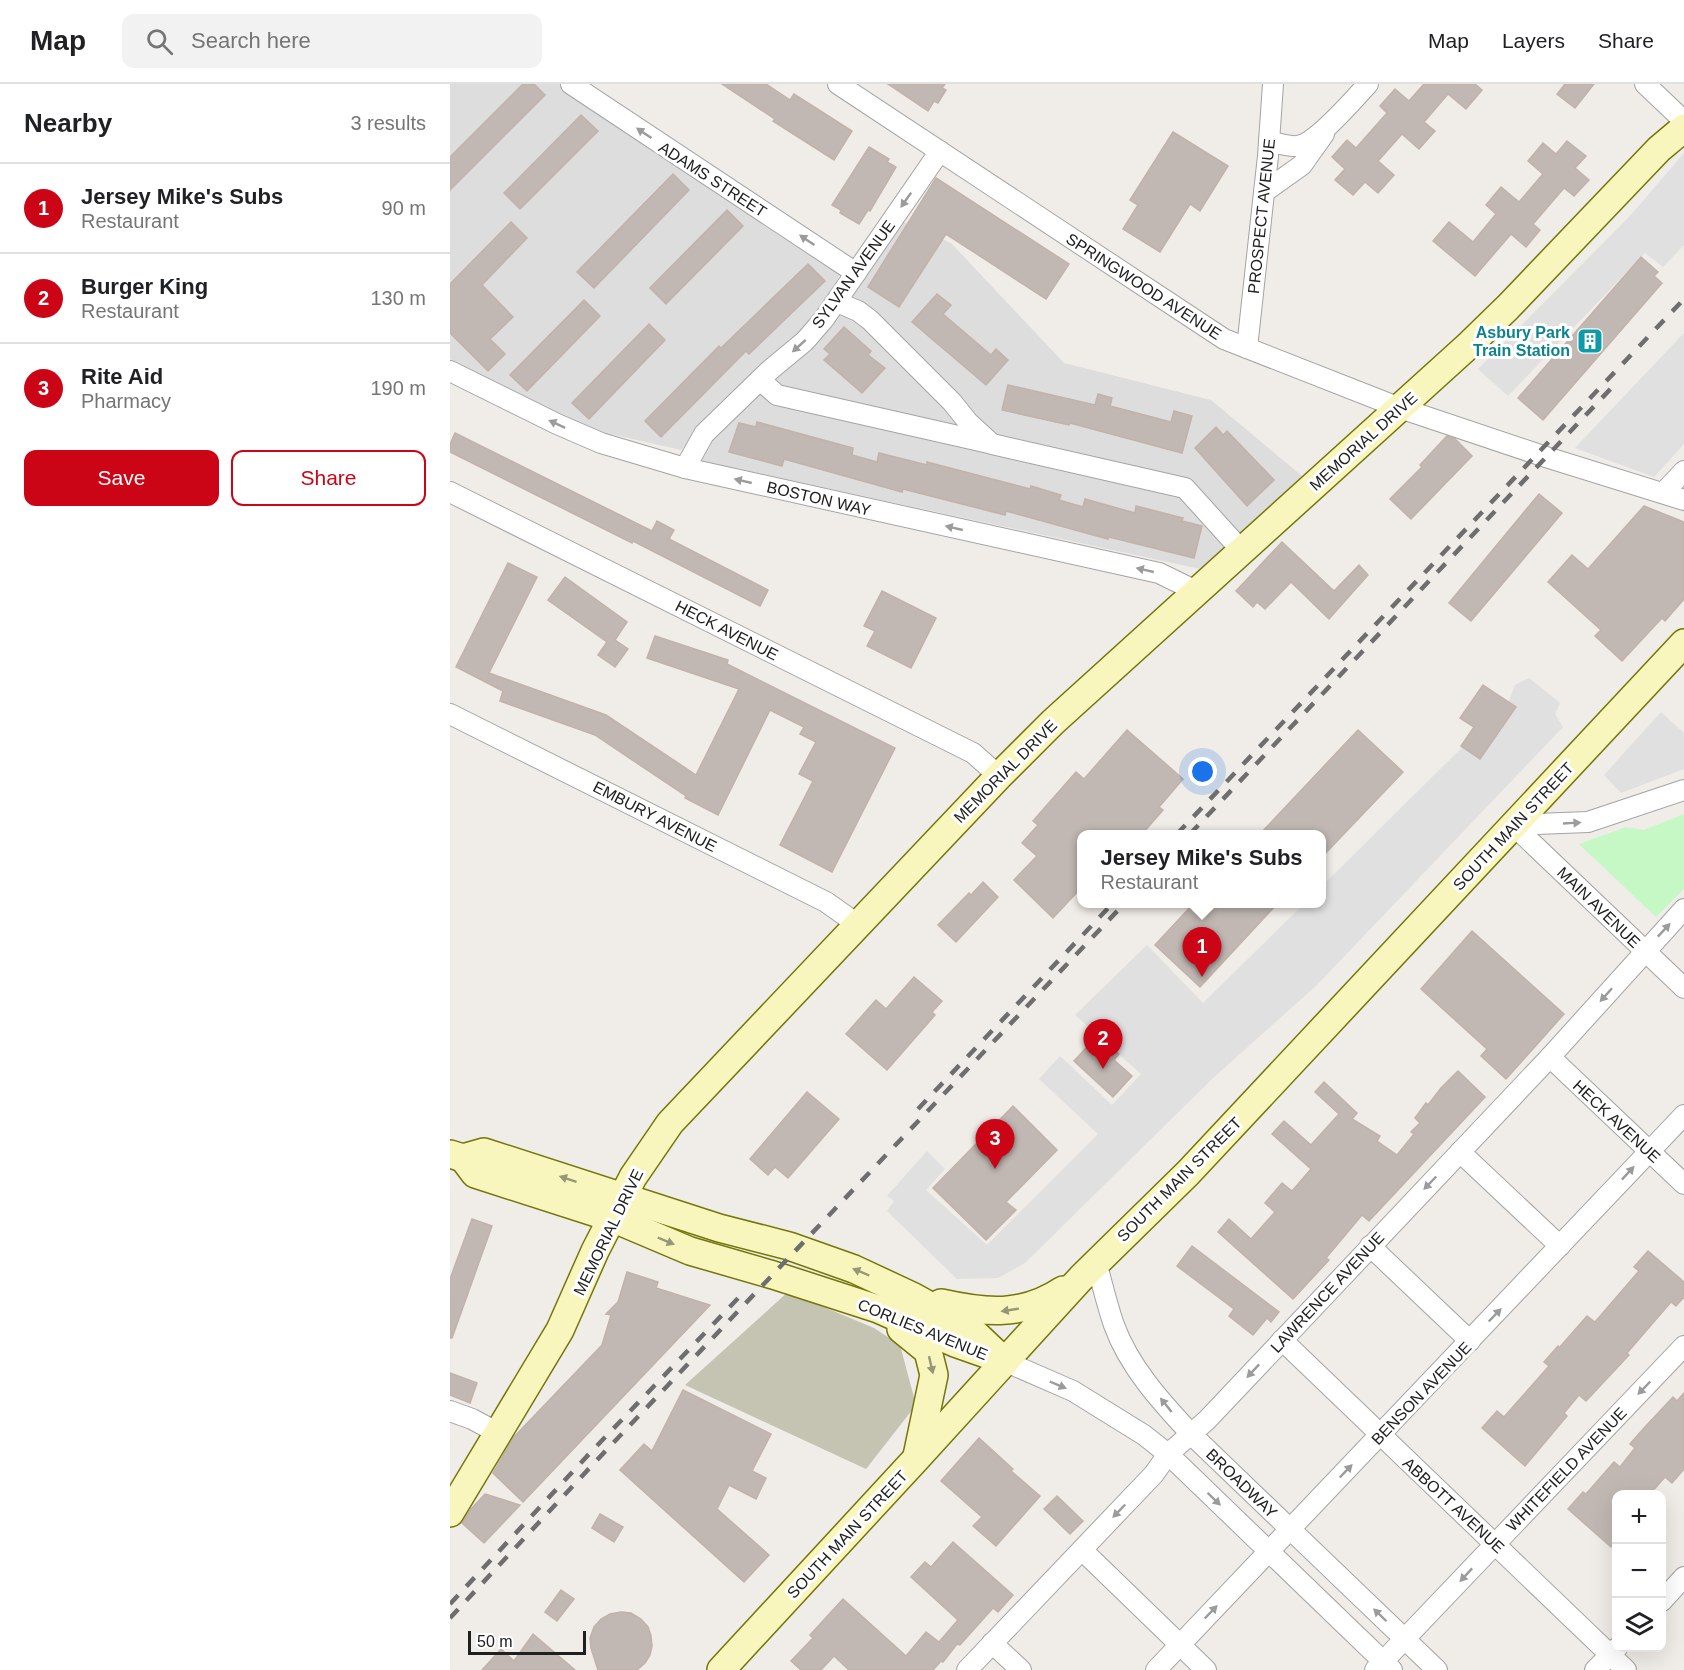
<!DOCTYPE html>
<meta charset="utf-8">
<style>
body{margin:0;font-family:Helvetica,sans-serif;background:#f2f2f2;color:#202124}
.controls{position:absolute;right:18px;bottom:18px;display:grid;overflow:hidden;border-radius:12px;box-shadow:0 6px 24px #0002}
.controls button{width:54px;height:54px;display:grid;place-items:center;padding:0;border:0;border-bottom:2px solid #e0e0e0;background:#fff;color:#202124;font:30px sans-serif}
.scale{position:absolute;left:18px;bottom:15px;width:118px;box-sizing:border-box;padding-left:6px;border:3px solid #202020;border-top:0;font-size:16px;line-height:21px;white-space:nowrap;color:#202020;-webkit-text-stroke:4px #fff;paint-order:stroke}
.you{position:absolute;left:753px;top:688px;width:21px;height:21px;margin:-15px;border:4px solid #fff;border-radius:50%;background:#1a73e8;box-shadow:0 0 0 9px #1a73e833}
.badge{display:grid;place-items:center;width:39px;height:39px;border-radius:50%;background:#cb0516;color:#fff;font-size:20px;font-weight:700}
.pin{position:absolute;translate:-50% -50px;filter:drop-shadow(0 2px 3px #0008)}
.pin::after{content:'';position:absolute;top:32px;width:21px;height:18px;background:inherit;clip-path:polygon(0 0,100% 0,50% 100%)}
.popup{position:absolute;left:627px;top:746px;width:249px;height:78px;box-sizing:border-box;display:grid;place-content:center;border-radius:12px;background:#fff;filter:drop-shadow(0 2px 4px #0005);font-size:20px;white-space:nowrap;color:#757577}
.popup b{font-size:22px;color:#202124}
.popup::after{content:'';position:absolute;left:50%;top:100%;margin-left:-12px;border:12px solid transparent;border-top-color:#fff}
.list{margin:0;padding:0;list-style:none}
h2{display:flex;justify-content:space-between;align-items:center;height:78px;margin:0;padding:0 24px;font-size:26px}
h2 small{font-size:20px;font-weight:400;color:#757577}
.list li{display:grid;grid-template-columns:39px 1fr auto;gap:18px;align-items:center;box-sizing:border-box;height:90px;padding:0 24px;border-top:2px solid #e0e0e0}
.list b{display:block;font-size:22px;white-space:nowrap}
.list p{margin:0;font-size:20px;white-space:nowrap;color:#757577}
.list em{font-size:20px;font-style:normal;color:#757577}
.actions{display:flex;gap:12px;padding:18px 24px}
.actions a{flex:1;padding:14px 0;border:2px solid #cb0516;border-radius:12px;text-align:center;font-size:21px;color:#cb0516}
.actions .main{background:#cb0516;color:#fff}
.icon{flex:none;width:33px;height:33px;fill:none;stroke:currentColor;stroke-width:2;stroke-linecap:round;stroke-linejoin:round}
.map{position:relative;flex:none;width:1234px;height:1586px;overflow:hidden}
header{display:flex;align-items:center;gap:36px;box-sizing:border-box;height:84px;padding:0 30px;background:#fff;border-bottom:2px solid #e0e0e0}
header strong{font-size:28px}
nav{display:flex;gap:33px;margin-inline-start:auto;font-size:21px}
.search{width:420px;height:54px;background:#f2f2f2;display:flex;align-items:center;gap:15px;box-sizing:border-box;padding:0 21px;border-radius:12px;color:#757577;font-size:22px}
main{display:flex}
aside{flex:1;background:#fff}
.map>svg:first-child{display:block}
.residential{fill:#dedddd}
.construction{fill:#c5c3b2}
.park{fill:#c6f8c6}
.parking{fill:#e0e0e0}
.building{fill:#c1b8b3;stroke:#c2b2a9;stroke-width:1.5}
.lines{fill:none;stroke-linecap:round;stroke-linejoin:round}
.street-casing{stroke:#a4a4a4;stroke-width:22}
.secondary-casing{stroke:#747608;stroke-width:30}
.street{stroke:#fff;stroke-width:20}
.secondary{stroke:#f8f6bd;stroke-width:27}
.rail{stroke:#6e6e6e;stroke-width:4.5;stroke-dasharray:12 12;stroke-linecap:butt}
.oneway{fill:#9b9b9b}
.oneway2{fill:#979676}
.labels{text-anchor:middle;stroke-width:6;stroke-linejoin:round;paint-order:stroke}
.street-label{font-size:16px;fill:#202020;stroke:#fff}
.culture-label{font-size:16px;font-weight:bold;fill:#0d838f;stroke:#fff;text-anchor:end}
</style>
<header>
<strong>Map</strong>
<div class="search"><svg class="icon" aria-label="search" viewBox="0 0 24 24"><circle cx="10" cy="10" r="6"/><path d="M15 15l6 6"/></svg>Search here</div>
<nav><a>Map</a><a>Layers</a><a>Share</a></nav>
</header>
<main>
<aside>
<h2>Nearby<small>3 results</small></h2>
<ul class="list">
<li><span class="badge">1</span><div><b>Jersey Mike's Subs</b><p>Restaurant</p></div><em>90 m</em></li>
<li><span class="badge">2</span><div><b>Burger King</b><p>Restaurant</p></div><em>130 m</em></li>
<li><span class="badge">3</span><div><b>Rite Aid</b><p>Pharmacy</p></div><em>190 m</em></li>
</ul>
<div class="actions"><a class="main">Save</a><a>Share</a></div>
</aside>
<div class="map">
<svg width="1234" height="1586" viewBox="0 0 1234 1586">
<rect width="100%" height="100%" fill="#f0ece7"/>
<g class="residential">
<polygon points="0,0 113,0 392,184 376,226 231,366 121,341 0,275"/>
<polygon points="449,136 501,159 614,279 761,316 852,392 750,485 252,377 257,362 373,250 400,215"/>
</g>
<polygon class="construction" points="338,1208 424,1244 450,1261 466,1321 416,1385 235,1301"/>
<polygon class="park" points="1234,730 1234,805 1206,833 1129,760 1176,743 1194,746"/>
<g class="parking">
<polygon points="1234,69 1234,161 1213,183 1195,169 1058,312 1028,285 1180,132"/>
<polygon points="1234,249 1234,360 1204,393 1125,364"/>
<polygon points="1079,594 1110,619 1105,630 1113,643 867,901 762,995 575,1179 548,1194 507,1195 437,1127 444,1117 437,1112 477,1067 495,1085 476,1106 537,1161 648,1050 589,995 610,972 662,1021 691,990 625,931 697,861 753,919 854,820 872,820 872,802 1059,617 1065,601"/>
<polygon points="1211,628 1234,649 1234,685 1171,709 1154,691"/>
</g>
<g class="building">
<polygon points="73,0 84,0 95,11 0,106 0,73"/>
<polygon points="272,0 316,0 340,16 344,10 402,47 384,76 323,37 325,35"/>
<polygon points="438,0 495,0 492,4 496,6 488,19 484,17 478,27"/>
<polygon points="974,0 1025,0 1032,6 1016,25 998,10 974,38 985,47 969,65 952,50 928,77 944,91 928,109 915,98 903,111 885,96 895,85 882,73 897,56 906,64 937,29 930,22 945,5 959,17"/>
<polygon points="1115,0 1144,0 1125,24 1107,10"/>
<polygon points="131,31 148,47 70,125 54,109"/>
<polygon points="723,48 778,82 750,127 740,120 710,168 673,145 688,121 680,116"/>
<polygon points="1117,57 1136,72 1125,84 1139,96 1124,112 1114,104 1083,140 1090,146 1076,163 1061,150 1025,192 983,157 999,138 1023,158 1046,130 1036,121 1051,103 1069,118 1093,90 1078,77 1093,59 1106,70"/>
<polygon points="419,63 439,75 437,78 446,83 420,127 418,126 409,140 390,129 391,126 382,121"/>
<polygon points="223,90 239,106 144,204 127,188"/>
<polygon points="486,94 619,180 596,215 496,150 449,223 418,203"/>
<polygon points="277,126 293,142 216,220 200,204"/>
<polygon points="61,138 77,154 32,201 63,233 40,255 55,270 38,287 0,249 0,200"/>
<polygon points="1191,173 1208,188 1204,192 1212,199 1093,336 1068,314"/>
<polygon points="358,180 375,197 299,270 296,267 211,353 195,337 269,262 271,264"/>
<polygon points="487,210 501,221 493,230 541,271 546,265 558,276 536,301 462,238"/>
<polygon points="134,216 150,232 77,307 60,291"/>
<polygon points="199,240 215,256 139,335 122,319"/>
<polygon points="394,243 421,267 418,271 435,284 412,309 374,276 380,270 374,265"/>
<polygon points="558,301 645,321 648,310 662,314 660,322 721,338 724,327 742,332 732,369 620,339 619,341 552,326"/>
<polygon points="307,338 403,364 402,371 427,378 429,369 477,381 477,378 580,405 581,402 611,411 609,416 633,423 635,415 685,429 686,422 733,434 732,437 752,442 744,474 659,453 658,455 556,427 555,431 453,405 452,408 334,375 332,382 279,368 289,339 306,343"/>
<polygon points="766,343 773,351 777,347 824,396 797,422 745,364"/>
<polygon points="5,349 202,447 207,437 224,446 219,455 318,506 310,522 183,457 182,459 0,368 0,360"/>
<polygon points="997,352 1005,355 1022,372 961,435 940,415 972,383 970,381"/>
<polygon points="1089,410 1112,429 1021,537 999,519"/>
<polygon points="1194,422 1234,438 1234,515 1215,537 1212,534 1172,577 1145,552 1151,546 1098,498 1122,471 1138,485"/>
<polygon points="832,458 884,507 909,481 918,491 879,535 841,498 815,525 807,518 803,523 786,507"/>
<polygon points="58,479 87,493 39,589 156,631 246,691 289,605 197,574 205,552 278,576 277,580 445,664 382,788 330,761 363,697 349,690 366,658 350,650 354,643 320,626 268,731 235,714 236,712 145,651 50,617 53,607 6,583"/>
<polygon points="115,493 177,538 165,556 178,565 165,583 148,571 157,558 98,516"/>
<polygon points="432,507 486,534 461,584 417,562 425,547 414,542"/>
<polygon points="1033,601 1066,623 1030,675 1011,662 1024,643 1010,634"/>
<polygon points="677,646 733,695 709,723 713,726 692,750 632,750 632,803 603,834 564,796 587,772 572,759 588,741 583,737 626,688 634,695"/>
<polygon points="908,646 953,688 872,773 872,750 810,750"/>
<polygon points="533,798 548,813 506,858 488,841 519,809 521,811"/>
<polygon points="744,819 828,819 750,903 705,861"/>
<polygon points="1022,847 1114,930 1056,995 1031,972 1037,965 971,905"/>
<polygon points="464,893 492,917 482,928 485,931 437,986 396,950 426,916 436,925"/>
<polygon points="648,951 669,970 664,976 682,992 663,1013 624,977"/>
<polygon points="1008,987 1035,1013 919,1137 912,1131 876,1174 879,1176 843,1215 768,1148 779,1135 801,1155 825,1128 815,1119 832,1099 842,1107 861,1085 822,1050 834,1037 861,1061 889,1030 865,1008 874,998 907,1029 902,1035 930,1052 927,1057 947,1071 964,1050 961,1048 970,1039 965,1034 976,1019 978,1021 991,1004"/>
<polygon points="357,1008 389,1035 338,1094 325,1083 318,1091 300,1075"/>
<polygon points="563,1022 607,1066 556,1118 566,1126 536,1156 483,1104"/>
<polygon points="22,1135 42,1142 2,1254 0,1254 0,1195"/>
<polygon points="742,1162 829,1228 821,1238 817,1234 803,1251 779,1232 784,1225 727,1182"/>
<polygon points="1198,1167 1234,1198 1234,1213 1226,1222 1221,1218 1177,1269 1179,1271 1136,1317 1129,1311 1114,1329 1117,1332 1075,1382 1032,1344 1047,1327 1054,1333 1099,1282 1094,1278 1108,1262 1109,1264 1137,1232 1145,1238 1189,1187 1184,1183"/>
<polygon points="177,1188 208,1198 206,1204 260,1221 73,1418 43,1389 63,1354 152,1261 161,1231 156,1230 168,1218"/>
<polygon points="0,1289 27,1299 20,1319 0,1311"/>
<polygon points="233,1306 321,1350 302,1387 316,1394 306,1415 279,1401 267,1425 319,1471 294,1498 170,1386 194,1360 202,1367"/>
<polygon points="1234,1309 1234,1385 1222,1399 1215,1393 1200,1410 1167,1410 1167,1456 1161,1463 1118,1425 1133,1408 1136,1410 1164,1378 1170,1383 1185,1364 1180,1360 1194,1344 1223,1313 1227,1317"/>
<polygon points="529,1354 563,1385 561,1387 590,1412 546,1462 523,1442 532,1433 491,1397"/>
<polygon points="35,1410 70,1421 34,1459 12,1439 21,1425"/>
<polygon points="607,1412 633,1437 620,1450 594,1425"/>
<polygon points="150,1430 173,1443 164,1458 142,1444"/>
<polygon points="503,1458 563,1511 548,1528 543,1524 510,1561 507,1560 493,1578 491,1577 483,1586 399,1586 384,1572 371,1586 351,1586 341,1577 363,1554 360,1551 393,1515 456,1572 476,1548 489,1558 508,1536 461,1493 475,1478 481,1483"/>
<polygon points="111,1506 124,1515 107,1537 95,1528"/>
<polygon points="171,1528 181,1529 191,1535 198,1543 201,1552 202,1562 200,1571 195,1579 187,1586 148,1586 141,1564 140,1554 144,1543 151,1535 160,1530"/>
<polygon points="83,1550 125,1586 32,1586 51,1565 64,1577"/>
</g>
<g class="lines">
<g class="street-casing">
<g id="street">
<polyline points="121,0 406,189"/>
<polyline points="388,0 774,255 950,324 1096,373 1234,416"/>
<polyline points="1195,0 1234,37"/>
<path d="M819,57C827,59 838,63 847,62C866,60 904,15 918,0"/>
<polyline points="814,108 852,81 874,50"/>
<polyline points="387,218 408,227 420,236 502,318 518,338 542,360 735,404 792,467"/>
<polyline points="797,264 818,72 823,0"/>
<polyline points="0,287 107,340 151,359 235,384 709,489 748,508"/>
<polyline points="310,296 327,311 539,359"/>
<polyline points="235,384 254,350 320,286 355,257 374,235 490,67"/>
<polyline points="0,408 523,669 549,692"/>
<polyline points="1213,409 1234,387"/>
<polyline points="0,630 376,818 407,840"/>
<polyline points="1063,741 1234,904"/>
<polyline points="1063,741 1138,738 1234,706"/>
<polyline points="1100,973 1234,1100"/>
<polyline points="1010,1068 1110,1162"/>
<polyline points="920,1162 1020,1257"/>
<path d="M646,1178C652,1199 657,1221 664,1241C679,1283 712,1319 742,1351L987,1586"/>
<polyline points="832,1256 1176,1586"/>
<polyline points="554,1277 623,1307 694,1351 718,1370 942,1586"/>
<polyline points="0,1327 22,1335 48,1349"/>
<polyline points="632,1466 756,1586"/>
<polyline points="1212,1517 1234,1493"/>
<polyline points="542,1559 571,1586"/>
<polyline points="517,1586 704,1390 718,1370 757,1336 1100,973 1234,825"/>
<polyline points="706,1586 1234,1031"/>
<polyline points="925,1586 1234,1262"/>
<polyline points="1145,1586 1167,1564"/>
</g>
</g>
<g class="secondary-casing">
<g id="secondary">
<polyline points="0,1070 13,1074 34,1068 269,1144 339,1162 404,1185 464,1213 518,1243 554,1277"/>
<polyline points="13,1074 25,1090 162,1134 240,1167 323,1191 428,1225 505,1259 542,1272"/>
<path d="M491,1219C536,1229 572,1233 613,1206"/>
<polyline points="451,1245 478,1267 484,1291 467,1372"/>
<polyline points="0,1429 110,1246 145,1167 183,1093 220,1039 549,692 603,638 1020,260 1058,223 1209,65 1234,44"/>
<polyline points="271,1586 466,1375 631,1194 738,1089 1234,559"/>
</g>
</g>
<use href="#street" class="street"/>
<use href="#secondary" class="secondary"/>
<g class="rail">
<polyline points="727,750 1234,215"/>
<polyline points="740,750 1168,297"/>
<polyline points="468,1025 662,820"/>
<polyline points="0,1520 140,1369 294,1208"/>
<polyline points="0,1534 147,1376 674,820"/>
</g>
</g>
<defs><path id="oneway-solid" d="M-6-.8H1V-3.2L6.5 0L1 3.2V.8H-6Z" transform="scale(1.5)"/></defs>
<g class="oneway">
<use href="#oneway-solid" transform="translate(194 49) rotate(-146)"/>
<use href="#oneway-solid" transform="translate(456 116) rotate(125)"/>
<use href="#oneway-solid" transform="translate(357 156) rotate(-146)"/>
<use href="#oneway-solid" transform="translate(349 262) rotate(138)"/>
<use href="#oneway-solid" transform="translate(107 340) rotate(-155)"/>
<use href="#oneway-solid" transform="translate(293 397) rotate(-167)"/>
<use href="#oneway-solid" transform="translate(504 444) rotate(-167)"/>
<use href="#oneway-solid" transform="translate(695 486) rotate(-167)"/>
<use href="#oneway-solid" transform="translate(1122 739) rotate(-3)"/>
<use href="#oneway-solid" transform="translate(1214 846) rotate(-47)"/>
<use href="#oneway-solid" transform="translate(1156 911) rotate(132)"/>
<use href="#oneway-solid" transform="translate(1178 1089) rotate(-47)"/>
<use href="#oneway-solid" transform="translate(980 1099) rotate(134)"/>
<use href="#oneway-solid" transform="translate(1045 1231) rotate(-46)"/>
<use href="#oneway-solid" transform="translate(803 1287) rotate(133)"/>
<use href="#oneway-solid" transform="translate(608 1301) rotate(23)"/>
<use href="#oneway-solid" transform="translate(1194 1304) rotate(134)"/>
<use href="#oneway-solid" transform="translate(716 1321) rotate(-129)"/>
<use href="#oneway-solid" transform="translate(896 1387) rotate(-46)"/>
<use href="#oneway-solid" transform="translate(764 1415) rotate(44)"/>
<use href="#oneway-solid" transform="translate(669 1427) rotate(134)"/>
<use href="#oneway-solid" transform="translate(1016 1491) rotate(133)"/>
<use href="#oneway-solid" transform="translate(761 1528) rotate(-46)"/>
<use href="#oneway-solid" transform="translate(930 1531) rotate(-136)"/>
</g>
<g class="oneway2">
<use href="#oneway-solid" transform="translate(118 1095) rotate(-162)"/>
<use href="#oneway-solid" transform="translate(216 1157) rotate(23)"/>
<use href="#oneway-solid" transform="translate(411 1188) rotate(-157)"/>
<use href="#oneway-solid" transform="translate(560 1226) rotate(171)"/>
<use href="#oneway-solid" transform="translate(481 1281) rotate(77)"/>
</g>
<defs>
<g id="building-square" transform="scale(1.35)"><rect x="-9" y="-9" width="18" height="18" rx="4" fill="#0f9aa8" stroke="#fff"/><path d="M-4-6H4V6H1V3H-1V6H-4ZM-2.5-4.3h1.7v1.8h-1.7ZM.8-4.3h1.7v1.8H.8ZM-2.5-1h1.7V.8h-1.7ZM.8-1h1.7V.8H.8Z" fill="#fff"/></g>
</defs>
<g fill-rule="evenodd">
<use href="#building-square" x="1140" y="257"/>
</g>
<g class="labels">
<g class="street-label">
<text transform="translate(263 95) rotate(33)" y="6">ADAMS STREET</text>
<text transform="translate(811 132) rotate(-84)" y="6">PROSPECT AVENUE</text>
<text transform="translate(403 190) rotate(-54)" y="6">SYLVAN AVENUE</text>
<text transform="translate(694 202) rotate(33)" y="6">SPRINGWOOD AVENUE</text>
<text transform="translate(913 357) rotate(-42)" y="6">MEMORIAL DRIVE</text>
<text transform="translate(369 414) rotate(13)" y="6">BOSTON WAY</text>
<text transform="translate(277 546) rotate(27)" y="6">HECK AVENUE</text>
<text transform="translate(555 687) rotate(-45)" y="6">MEMORIAL DRIVE</text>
<text transform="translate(205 732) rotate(27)" y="6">EMBURY AVENUE</text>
<text transform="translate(1063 742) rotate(-47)" y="6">SOUTH MAIN STREET</text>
<text transform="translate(1149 823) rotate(44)" y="6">MAIN AVENUE</text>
<text transform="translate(1167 1037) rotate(43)" y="6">HECK AVENUE</text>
<text transform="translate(729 1095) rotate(-45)" y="6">SOUTH MAIN STREET</text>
<text transform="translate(158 1148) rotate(-64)" y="6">MEMORIAL DRIVE</text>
<text transform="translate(877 1208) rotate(-47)" y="6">LAWRENCE AVENUE</text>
<text transform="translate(473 1245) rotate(22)" y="6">CORLIES AVENUE</text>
<text transform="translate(971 1309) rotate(-46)" y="6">BENSON AVENUE</text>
<text transform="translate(1116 1385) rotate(-46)" y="6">WHITEFIELD AVENUE</text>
<text transform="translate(792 1399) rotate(44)" y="6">BROADWAY</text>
<text transform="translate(1004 1421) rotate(43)" y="6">ABBOTT AVENUE</text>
<text transform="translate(397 1450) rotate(-47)" y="6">SOUTH MAIN STREET</text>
</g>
<g class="culture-label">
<text x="1120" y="254">Asbury Park<tspan x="1120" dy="18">Train Station</tspan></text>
</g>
</g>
</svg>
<div class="controls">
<button>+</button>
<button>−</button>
<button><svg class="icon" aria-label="layers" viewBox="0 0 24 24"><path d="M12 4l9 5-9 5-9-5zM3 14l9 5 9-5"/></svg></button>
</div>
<div class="scale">50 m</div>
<div class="you"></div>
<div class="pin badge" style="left:752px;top:893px">1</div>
<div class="popup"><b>Jersey Mike's Subs</b>Restaurant</div>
<div class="pin badge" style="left:653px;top:985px">2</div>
<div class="pin badge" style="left:545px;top:1085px">3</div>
</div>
</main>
